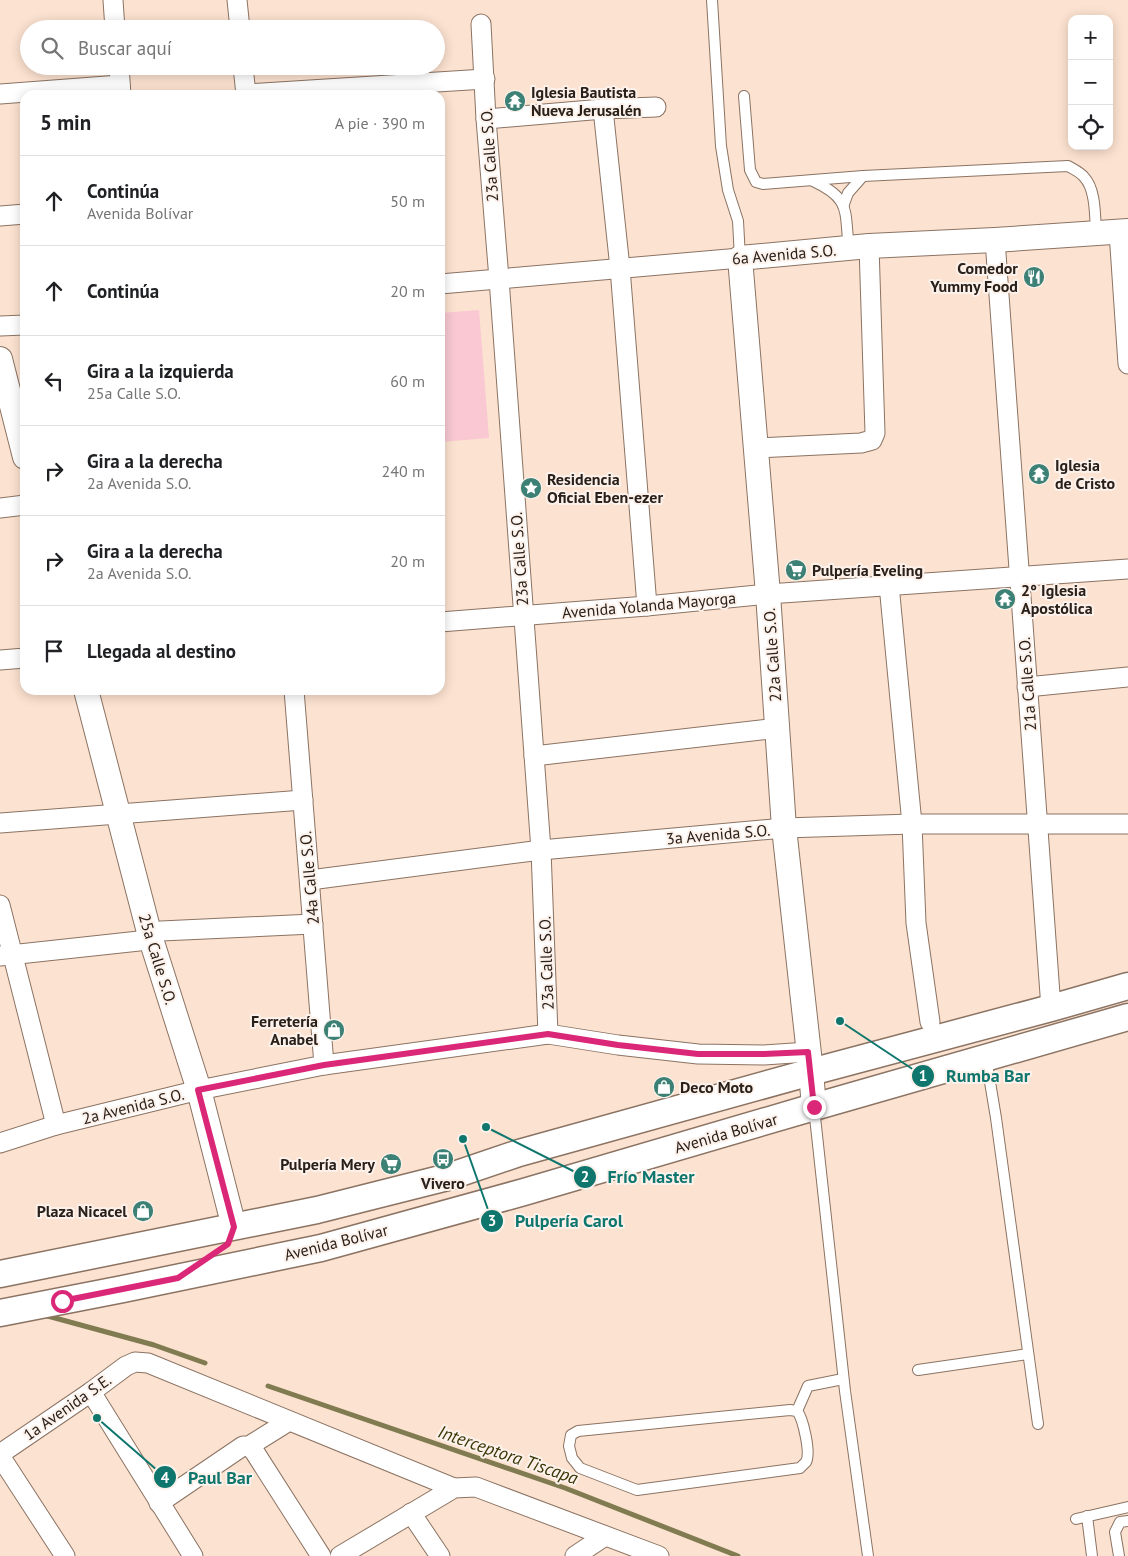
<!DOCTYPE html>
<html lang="es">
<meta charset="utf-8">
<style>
body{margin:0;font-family:"PT Sans",sans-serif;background:#f2f2f2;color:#202124}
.controls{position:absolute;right:15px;top:15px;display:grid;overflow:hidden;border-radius:10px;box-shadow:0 2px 12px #0003}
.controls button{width:45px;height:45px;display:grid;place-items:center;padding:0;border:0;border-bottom:1px solid #e0e0e0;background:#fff;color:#202124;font:25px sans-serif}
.stop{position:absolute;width:15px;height:15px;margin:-11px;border:4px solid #db2777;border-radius:50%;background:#fff}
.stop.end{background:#db2777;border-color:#fff;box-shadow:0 1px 5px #0008}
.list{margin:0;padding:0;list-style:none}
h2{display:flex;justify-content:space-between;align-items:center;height:65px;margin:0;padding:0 20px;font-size:21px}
h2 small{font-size:16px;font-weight:400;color:#757577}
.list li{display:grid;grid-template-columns:32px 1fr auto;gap:15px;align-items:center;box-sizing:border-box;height:90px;padding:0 20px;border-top:1px solid #e0e0e0}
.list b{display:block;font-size:19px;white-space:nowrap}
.list p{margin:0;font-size:16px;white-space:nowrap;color:#757577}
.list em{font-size:16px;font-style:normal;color:#757577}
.icon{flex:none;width:28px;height:28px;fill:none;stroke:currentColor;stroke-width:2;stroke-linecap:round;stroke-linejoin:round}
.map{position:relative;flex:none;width:1128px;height:1556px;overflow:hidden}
.search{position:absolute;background:#fff;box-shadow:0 2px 12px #0003;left:20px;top:20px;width:425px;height:55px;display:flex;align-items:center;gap:12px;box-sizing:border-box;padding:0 18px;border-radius:28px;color:#757577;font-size:19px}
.panel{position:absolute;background:#fff;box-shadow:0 2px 12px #0003;left:20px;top:90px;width:425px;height:605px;border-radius:15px}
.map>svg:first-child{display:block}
.green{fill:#f9c8d2}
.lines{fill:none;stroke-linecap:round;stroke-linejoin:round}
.stream{stroke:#807b50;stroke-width:5}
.service-casing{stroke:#8b7363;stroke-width:12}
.minor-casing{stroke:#8b7363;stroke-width:21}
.tertiary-casing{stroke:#8b7363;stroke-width:26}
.secondary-casing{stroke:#8b7363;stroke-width:29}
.service{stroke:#fff;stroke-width:10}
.minor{stroke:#fff;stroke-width:19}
.tertiary{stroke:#fff;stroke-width:24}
.secondary{stroke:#fff;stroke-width:26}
.route{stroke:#db2777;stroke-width:6}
.labels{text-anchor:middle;stroke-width:4;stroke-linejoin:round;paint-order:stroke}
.poi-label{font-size:16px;font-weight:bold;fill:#292019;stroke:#fdf2eb;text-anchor:start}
.street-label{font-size:16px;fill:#292019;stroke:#fdf2eb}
.water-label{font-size:18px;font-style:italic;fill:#3a3707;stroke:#fdf2eb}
.leader{fill:none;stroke:#0f766e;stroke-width:2}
.callout-dot{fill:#0f766e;stroke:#fdf2eb;stroke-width:2}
.mark-label{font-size:15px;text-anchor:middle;font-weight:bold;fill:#fff}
.callout-label{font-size:18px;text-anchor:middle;font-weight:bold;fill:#0f766e;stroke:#fdf2eb;stroke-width:4;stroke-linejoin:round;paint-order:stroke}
</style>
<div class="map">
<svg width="1128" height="1556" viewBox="0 0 1128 1556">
<rect width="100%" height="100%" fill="#fce2d0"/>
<polygon class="green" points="479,310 489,438 440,442 440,313"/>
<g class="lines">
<g class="stream">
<polyline points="44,1315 154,1345 205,1363"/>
<polyline points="268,1386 565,1488 738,1556"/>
</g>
<g class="service-casing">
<g id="service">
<polyline points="712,0 721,146 728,190 738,221 740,258"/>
<path d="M744,96L750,170L756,182L763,184L863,176L1068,166C1073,169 1080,172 1084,177C1096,189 1095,217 1096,234"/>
<path d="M813,181C852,199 844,211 849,248"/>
<polyline points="844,204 848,193 863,176"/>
<polyline points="986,1058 996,1118 1038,1424"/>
<polyline points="814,1108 845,1391 868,1556"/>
<polyline points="918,1370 1028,1354"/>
<path d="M790,1410L797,1411C803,1418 811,1453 806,1462C806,1462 801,1467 800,1468L637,1490L580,1468L572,1458L569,1446L571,1435L578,1431Z"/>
<polyline points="797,1411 808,1386 843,1379"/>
<polyline points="1087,1516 1092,1556"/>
<polyline points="1076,1519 1128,1507"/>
<polyline points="1119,1556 1115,1532 1120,1522 1128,1521"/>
</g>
</g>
<g class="minor-casing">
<g id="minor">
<polyline points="113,0 115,29"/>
<polyline points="237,0 240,29"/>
<polyline points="481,24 486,119 499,279 541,850 548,1034"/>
<polyline points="119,66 121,95"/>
<polyline points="243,66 246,95"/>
<polyline points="0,94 120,85"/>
<polyline points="246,94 485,79"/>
<polyline points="603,109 620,268 647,606"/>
<polyline points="486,119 603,109 656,107"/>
<polyline points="0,216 25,214"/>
<polyline points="1119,232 1128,364"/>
<polyline points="995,240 1051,1008"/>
<polyline points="440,284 740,258"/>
<polyline points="0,326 25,325"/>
<polyline points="755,448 861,443 872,440 875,433 869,246"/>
<polyline points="0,508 25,505"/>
<polyline points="889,585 912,824 916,923 930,1022"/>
<polyline points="440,622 647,606 768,594 1128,569"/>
<polyline points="0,660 25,658"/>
<polyline points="1027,687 1128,677"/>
<polyline points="294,690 324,1065"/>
<polyline points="534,756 778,728"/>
<polyline points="0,823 303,800"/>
<polyline points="310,880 541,850 784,828 912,824 1128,824"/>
<polyline points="0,905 56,1125"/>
<polyline points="0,956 139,941 161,931 313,924"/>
<polyline points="0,1143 56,1125 199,1090 324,1065 548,1034 618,1045 698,1054 764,1055 808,1052"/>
<polyline points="91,1392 193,1556"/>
<polyline points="249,1446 254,1451 321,1556"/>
<polyline points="0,1454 91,1392 126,1366 135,1362 148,1363 454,1488"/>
<polyline points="0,1456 65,1556"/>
<polyline points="159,1503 243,1446 249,1446 289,1421"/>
<polyline points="411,1513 440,1556"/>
<polyline points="340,1556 454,1488 476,1487 659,1556"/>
<polyline points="575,1556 605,1536"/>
</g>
</g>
<g class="tertiary-casing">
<g id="tertiary">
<polyline points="0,359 25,457"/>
<polyline points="86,690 150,936 199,1090 234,1227"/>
<polyline points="814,1107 811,1072 784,828 768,594 740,258 869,246 995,240 1128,231"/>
</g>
</g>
<g class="secondary-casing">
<g id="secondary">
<polyline points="0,1274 317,1210 448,1177 519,1153 811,1072 1051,1008 1128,986"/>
<polyline points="0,1313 123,1289 321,1248 524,1192 814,1107 1128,1017"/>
</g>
</g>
<use href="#service" class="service"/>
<use href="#minor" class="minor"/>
<use href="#tertiary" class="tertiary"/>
<use href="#secondary" class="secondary"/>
</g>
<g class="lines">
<polyline class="route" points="62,1301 178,1278 228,1244 234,1227 198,1090 324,1065 548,1034 618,1045 698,1054 764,1054 808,1052 814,1107"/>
</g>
<defs>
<g id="temple-disc" transform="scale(1.125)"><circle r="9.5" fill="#3d8176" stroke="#fdf2eb"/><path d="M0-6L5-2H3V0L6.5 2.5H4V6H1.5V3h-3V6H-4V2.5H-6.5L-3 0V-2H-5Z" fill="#fff"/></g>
<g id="restaurant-disc" transform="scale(1.125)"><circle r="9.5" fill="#3d8176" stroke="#fdf2eb"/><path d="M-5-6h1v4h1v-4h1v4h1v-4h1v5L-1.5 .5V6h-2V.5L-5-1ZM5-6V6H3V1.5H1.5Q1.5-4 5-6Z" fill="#fff"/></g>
<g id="sight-disc" transform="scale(1.125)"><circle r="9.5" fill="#3d8176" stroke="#fdf2eb"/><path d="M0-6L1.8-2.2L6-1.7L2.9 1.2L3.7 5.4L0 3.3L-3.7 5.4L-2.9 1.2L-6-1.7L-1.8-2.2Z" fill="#fff"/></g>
<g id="supermarket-disc" transform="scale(1.125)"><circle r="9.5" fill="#3d8176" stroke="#fdf2eb"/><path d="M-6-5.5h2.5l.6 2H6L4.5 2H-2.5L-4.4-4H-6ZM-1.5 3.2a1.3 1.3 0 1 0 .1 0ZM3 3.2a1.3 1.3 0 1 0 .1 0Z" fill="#fff"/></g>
<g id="shop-disc" transform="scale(1.125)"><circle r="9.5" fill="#3d8176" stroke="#fdf2eb"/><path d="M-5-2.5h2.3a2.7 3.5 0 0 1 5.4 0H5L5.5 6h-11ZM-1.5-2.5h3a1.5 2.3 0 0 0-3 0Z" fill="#fff"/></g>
<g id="bus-disc" transform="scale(1.125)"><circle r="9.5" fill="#3d8176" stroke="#fdf2eb"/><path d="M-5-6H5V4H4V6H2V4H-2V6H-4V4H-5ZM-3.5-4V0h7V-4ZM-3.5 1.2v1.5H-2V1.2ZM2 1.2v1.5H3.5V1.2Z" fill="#fff"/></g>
</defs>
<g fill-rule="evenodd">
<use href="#temple-disc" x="515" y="101"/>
<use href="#restaurant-disc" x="1034" y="277"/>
<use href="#temple-disc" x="1039" y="474"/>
<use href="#sight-disc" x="531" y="488"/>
<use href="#supermarket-disc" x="796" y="570"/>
<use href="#temple-disc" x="1005" y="599"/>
<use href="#shop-disc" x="334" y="1030"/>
<use href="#shop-disc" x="664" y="1087"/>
<use href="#bus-disc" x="443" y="1159"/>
<use href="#supermarket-disc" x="391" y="1164"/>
<use href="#shop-disc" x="143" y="1211"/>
</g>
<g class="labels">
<g class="poi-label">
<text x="531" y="98">Iglesia Bautista<tspan x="531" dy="18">Nueva Jerusalén</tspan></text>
<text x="1018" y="274" text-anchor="end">Comedor<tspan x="1018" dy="18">Yummy Food</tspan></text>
<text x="1055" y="471">Iglesia<tspan x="1055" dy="18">de Cristo</tspan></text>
<text x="547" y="485">Residencia<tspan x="547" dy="18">Oficial Eben-ezer</tspan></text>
<text x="812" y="576">Pulpería Eveling</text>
<text x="1021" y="596">2° Iglesia<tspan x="1021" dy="18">Apostólica</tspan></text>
<text x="318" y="1027" text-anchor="end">Ferretería<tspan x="318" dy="18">Anabel</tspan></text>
<text x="680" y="1093">Deco Moto</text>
<text x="375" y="1170" text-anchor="end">Pulpería Mery</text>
<text x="443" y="1189" text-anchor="middle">Vivero</text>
<text x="127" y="1217" text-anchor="end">Plaza Nicacel</text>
</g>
<g class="street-label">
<text transform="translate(489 155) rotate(-94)" y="6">23a Calle S.O.</text>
<text transform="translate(784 254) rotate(-5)" y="6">6a Avenida S.O.</text>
<text transform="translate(519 559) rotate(-94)" y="6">23a Calle S.O.</text>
<text transform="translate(649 605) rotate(-5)" y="6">Avenida Yolanda Mayorga</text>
<text transform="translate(772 655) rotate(-94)" y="6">22a Calle S.O.</text>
<text transform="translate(1027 684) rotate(-94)" y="6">21a Calle S.O.</text>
<text transform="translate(718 834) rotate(-5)" y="6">3a Avenida S.O.</text>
<text transform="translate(309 878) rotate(-95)" y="6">24a Calle S.O.</text>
<text transform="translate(158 959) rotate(73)" y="6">25a Calle S.O.</text>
<text transform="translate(546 963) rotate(-92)" y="6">23a Calle S.O.</text>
<text transform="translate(133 1106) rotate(-14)" y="6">2a Avenida S.O.</text>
<text transform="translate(726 1133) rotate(-16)" y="6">Avenida Bolívar</text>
<text transform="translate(336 1242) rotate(-14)" y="6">Avenida Bolívar</text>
<text transform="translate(67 1407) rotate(-35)" y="6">1a Avenida S.E.</text>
</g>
<g class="water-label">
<text transform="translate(508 1455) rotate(19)" y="6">Interceptora Tiscapa</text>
</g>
</g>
<path class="leader" d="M840 1021L923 1076M486 1127L585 1177M463 1139L492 1221M97 1418L165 1477"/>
<g class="callout-dot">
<circle cx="840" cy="1021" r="5"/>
<circle cx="486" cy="1127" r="5"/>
<circle cx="463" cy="1139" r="5"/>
<circle cx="97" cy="1418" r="5"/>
<circle cx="923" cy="1076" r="12"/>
<circle cx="585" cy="1177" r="12"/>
<circle cx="492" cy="1221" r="12"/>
<circle cx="165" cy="1477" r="12"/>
</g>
<g class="mark-label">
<text x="923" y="1081">1</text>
<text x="585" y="1182">2</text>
<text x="492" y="1226">3</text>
<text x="165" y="1483">4</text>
</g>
<g class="callout-label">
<text x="988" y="1082">Rumba Bar</text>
<text x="651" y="1183">Frío Master</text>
<text x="569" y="1227">Pulpería Carol</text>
<text x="220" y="1484">Paul Bar</text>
</g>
</svg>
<div class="controls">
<button>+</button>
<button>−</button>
<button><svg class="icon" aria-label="locate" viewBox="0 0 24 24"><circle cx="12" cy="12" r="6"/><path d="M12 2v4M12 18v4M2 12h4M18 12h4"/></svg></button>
</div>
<div class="stop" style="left:62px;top:1301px"></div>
<div class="stop end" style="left:814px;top:1107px"></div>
<div class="search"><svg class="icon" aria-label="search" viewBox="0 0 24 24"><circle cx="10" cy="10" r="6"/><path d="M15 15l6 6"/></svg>Buscar aquí</div>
<section class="panel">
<h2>5 min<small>A pie · 390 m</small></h2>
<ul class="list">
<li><svg class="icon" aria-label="ahead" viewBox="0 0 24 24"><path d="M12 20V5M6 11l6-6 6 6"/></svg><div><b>Continúa</b><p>Avenida Bolívar</p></div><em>50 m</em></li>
<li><svg class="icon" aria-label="ahead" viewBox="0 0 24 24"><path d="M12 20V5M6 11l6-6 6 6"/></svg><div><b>Continúa</b></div><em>20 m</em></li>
<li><svg class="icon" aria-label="left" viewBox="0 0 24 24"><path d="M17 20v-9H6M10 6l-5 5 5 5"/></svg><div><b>Gira a la izquierda</b><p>25a Calle S.O.</p></div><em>60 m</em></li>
<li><svg class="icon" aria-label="right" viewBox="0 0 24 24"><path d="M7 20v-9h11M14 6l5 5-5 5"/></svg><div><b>Gira a la derecha</b><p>2a Avenida S.O.</p></div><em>240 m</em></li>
<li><svg class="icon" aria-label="right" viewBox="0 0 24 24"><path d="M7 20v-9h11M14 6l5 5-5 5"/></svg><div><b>Gira a la derecha</b><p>2a Avenida S.O.</p></div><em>20 m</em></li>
<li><svg class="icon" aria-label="arrive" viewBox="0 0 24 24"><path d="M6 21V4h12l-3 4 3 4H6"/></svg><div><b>Llegada al destino</b></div></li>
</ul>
</section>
</div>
